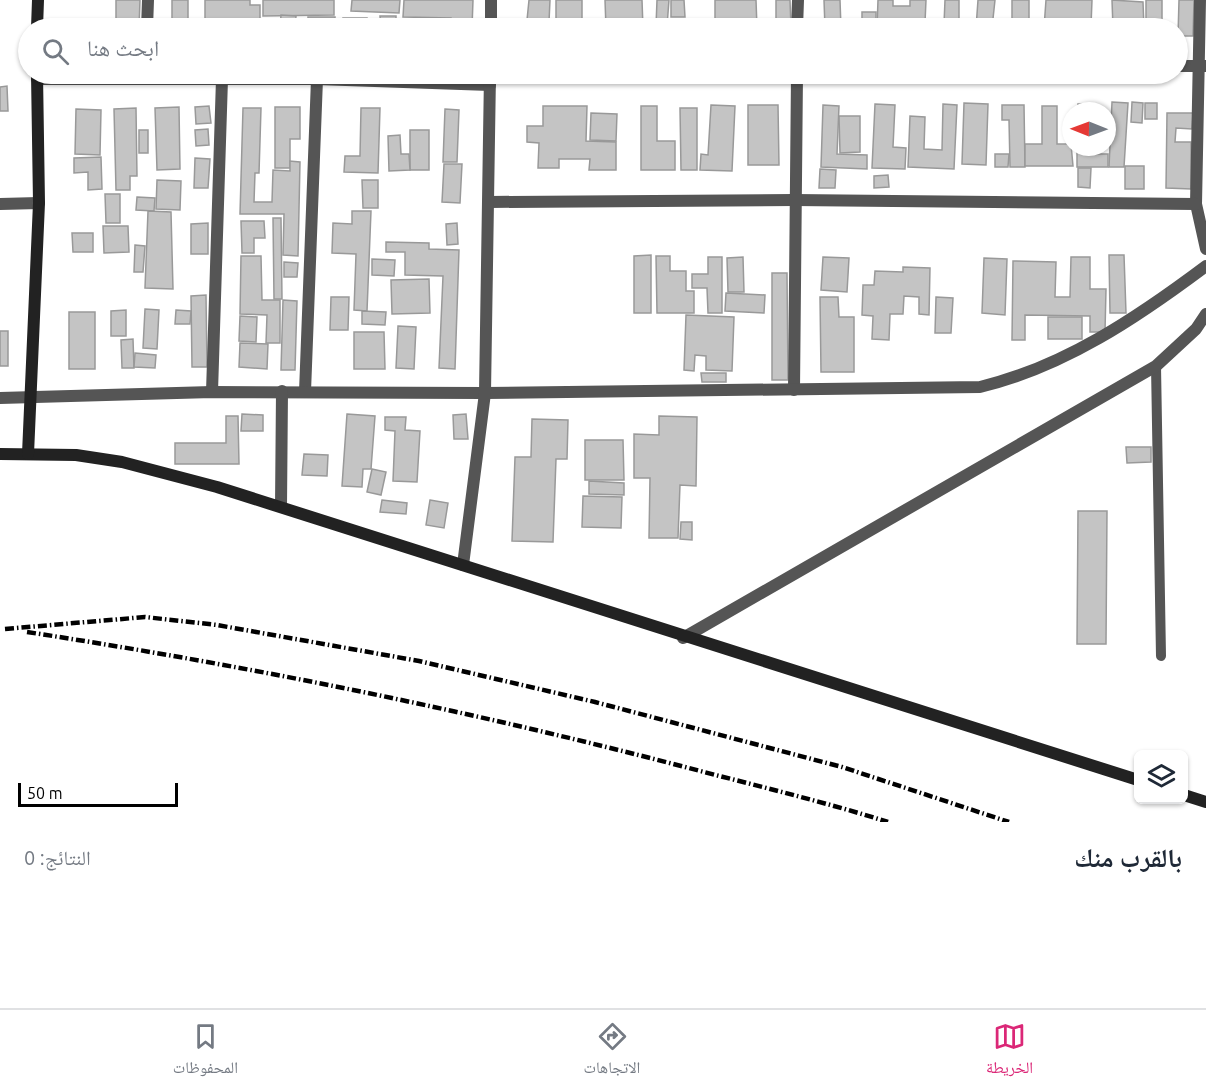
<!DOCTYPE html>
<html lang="ar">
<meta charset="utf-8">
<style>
body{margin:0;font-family:Ubuntu,"Noto Naskh Arabic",sans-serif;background:#f6f6f7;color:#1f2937;direction:rtl}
.controls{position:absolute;right:18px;bottom:18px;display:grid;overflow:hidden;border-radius:9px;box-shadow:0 2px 4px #0004}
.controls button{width:54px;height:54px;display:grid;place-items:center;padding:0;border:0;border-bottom:2px solid #e0e1e3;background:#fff;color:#1f2937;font:30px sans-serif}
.compass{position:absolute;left:1062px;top:102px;width:54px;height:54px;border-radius:50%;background:#fff;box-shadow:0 2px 4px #0004;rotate:271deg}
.scale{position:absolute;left:18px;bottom:15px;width:160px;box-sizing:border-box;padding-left:6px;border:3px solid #000;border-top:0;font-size:16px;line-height:21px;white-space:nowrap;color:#000;-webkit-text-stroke:4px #fff;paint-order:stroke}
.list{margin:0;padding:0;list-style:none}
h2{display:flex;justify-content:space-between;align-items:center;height:78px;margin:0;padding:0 24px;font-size:26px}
h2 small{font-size:20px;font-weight:400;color:#747a83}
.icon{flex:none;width:33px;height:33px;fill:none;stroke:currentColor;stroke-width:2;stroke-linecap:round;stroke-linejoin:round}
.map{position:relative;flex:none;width:1206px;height:822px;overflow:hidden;direction:ltr}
.search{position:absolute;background:#fff;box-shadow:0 2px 4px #0004;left:18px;right:18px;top:18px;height:66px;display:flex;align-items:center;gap:15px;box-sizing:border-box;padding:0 21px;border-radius:33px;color:#747a83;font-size:22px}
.sheet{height:186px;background:#fff}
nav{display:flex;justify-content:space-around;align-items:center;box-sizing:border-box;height:84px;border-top:2px solid #e0e1e3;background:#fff;font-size:16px;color:#747a83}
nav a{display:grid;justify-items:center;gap:3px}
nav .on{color:#db2777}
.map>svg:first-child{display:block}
.building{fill:#c4c4c4;stroke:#999;stroke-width:1.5}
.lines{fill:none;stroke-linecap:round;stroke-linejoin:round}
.lane{stroke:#555;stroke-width:10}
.street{stroke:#555;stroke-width:12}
.secondary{stroke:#222;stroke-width:12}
.rail{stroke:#000;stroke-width:4.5;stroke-dasharray:9 3 1.5 3;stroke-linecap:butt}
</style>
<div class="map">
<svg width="1206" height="822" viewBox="0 0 1206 822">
<rect width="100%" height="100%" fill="#fff"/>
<g class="building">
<polygon points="116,0 140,0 139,28 116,28"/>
<rect x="172" y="0" width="16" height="28"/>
<polygon points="205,0 250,0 250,5 260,5 260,22 275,21 275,28 205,28"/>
<polygon points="263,0 334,0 334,15 263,16"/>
<polygon points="352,0 400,0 399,13 351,11"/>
<polygon points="404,0 473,0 472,28 451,28 451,18 403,17"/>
<polygon points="529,0 550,0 549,22 527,20"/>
<rect x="556" y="0" width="26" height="28"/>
<polygon points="605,0 642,0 643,28 606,28"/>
<polygon points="657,0 669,0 667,26 656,26"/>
<polygon points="671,0 684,0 685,17 671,17"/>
<polygon points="715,0 756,0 757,28 726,28 726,20 715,20"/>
<polygon points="776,0 790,0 791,28 776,28"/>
<polygon points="824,0 840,0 841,28 825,28"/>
<polygon points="878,0 893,0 893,6 910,6 910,0 926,0 925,23 944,24 945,0 959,0 959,19 973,20 973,28 877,28"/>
<polygon points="978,0 995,0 992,28 976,28"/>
<polygon points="1012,0 1029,0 1029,20 1041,20 1041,28 1003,28 1003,22 1012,22"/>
<polygon points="1046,0 1092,0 1091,26 1110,28 1044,28"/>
<polygon points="1112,0 1143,2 1144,28 1113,28"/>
<rect x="1146" y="0" width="16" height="28"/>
<polygon points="1179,0 1203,0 1194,1 1193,36 1178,36"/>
<polygon points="862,12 876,12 876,28 845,28 845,26 862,26"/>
<polygon points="281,15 296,16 295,28 280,28"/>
<polygon points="380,16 396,16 396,28 381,28"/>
<rect x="308" y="17" width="27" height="11"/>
<rect x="343" y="18" width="24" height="10"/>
<polygon points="422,19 437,21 436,28 421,28"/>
<polygon points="404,74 470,74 470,78 404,76"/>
<polygon points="7,86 8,111 0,111 0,87"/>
<polygon points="1112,102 1128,103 1124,167 1109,167"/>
<polygon points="1132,102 1143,103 1142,123 1131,122"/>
<polygon points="964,103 988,104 986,165 962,164"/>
<rect x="1145" y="103" width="12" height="16"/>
<polygon points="875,104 895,105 893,147 906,148 905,169 872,168"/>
<polygon points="943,104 957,105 954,169 908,167 910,116 925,117 924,149 942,150"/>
<polygon points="1078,104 1093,105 1093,111 1078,111"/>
<polygon points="711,105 735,106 732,171 700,170 701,154 708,155"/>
<polygon points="748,105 778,105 779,165 748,165"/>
<polygon points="823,105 839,106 837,154 867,155 867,169 821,167"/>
<polygon points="1002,105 1024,105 1025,167 1010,167 1009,120 1002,120"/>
<polygon points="209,106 211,123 196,124 195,107"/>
<polygon points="543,106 587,106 586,141 616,142 616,170 589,170 590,159 559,159 559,168 538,168 539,143 527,142 527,126 543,126"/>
<polygon points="641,106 657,106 657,141 675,141 675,170 641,170"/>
<polygon points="1042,106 1057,106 1057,144 1071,144 1073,166 1025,166 1025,144 1042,144"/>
<polygon points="179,107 180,169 157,170 155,108"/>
<polygon points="275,107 300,107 300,139 290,139 290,168 275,168"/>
<polygon points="136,108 137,176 130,176 130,190 116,190 114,109"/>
<polygon points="243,108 261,108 259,173 255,173 254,202 272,202 273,170 290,171 290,161 300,162 298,256 283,255 284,214 240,214"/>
<polygon points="361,108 380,108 378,173 344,172 345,156 360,156"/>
<polygon points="680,108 697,108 697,170 681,170"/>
<polygon points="76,109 101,110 100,155 75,154"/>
<polygon points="445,109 459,110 457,162 443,162"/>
<polygon points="591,113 617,114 616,141 590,140"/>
<polygon points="1167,113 1193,113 1192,129 1176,128 1175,142 1191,142 1191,189 1166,188"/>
<polygon points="839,116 860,116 860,152 840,153"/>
<polygon points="208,129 209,145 196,146 195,130"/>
<rect x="139" y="130" width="9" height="23"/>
<rect x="410" y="130" width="19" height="40"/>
<polygon points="400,135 401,154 409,154 410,170 389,171 388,136"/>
<polygon points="1077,147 1093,147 1093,154 1108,154 1108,167 1077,167"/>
<polygon points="995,154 1009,154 1008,167 995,167"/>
<polygon points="101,157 102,189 88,190 88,172 74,173 74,158"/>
<polygon points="195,158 210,159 208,188 194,188"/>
<polygon points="444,164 462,164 460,203 442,202"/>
<rect x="1125" y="166" width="19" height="23"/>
<polygon points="1078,168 1091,168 1090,188 1078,187"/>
<polygon points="820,169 836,170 835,188 819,188"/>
<polygon points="888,175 889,187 874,188 874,176"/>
<polygon points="157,180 181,181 180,210 156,209"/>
<polygon points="362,180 378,180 378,208 363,208"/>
<polygon points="105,194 120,194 120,223 106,223"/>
<polygon points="137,197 155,198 154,211 136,210"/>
<polygon points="148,211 171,212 173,289 145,288"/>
<polygon points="352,211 371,211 367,311 354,310 356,254 332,253 333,223 352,224"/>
<polygon points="273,218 281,218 282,299 274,299"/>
<polygon points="241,221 264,221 265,238 254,238 254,253 242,253"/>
<polygon points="208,223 208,254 191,254 191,224"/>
<polygon points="457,223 458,244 447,245 446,224"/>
<polygon points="103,226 128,226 129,252 104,253"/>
<polygon points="72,233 93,233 93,252 73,252"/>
<polygon points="386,242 429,243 429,249 459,250 455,369 439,368 443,276 405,275 405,252 386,252"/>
<polygon points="135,245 145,246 143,272 134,272"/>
<polygon points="651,255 651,313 634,313 634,256"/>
<polygon points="1109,255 1124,255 1126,313 1110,313"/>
<polygon points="241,256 261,256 262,300 280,300 280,343 266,343 267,315 240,314"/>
<polygon points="656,256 670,256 670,271 686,271 686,291 694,291 694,313 657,313"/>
<polygon points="708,257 722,257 722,313 708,313 707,288 692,288 692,274 708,274"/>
<polygon points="743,257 744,292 728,292 727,258"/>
<polygon points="823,257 849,258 847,292 821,290"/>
<polygon points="1071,257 1090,257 1090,289 1106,289 1105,332 1090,332 1090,316 1025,315 1025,340 1012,340 1013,261 1056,262 1055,297 1070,297"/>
<polygon points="984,258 1007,259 1005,315 982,313"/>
<polygon points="372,259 395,260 394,276 372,275"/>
<polygon points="284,262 298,263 297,277 284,277"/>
<polygon points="903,267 930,268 929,315 919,314 919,297 904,296 903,314 890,314 889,340 872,339 873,316 862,315 863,285 874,285 875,271 903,272"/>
<polygon points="772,273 787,273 788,380 772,380"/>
<polygon points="429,279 430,313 392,314 391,280"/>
<polygon points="726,293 765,295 764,313 725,311"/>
<polygon points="206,295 207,367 192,367 191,296"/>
<polygon points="331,297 349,297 348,330 330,330"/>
<polygon points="820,297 838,297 839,317 854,317 854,372 821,372"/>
<polygon points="936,297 953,298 951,333 935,333"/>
<polygon points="283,300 297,301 295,370 281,370"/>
<polygon points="145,309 159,310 157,349 143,348"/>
<polygon points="126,310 126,336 111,336 111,311"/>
<polygon points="176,310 191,311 190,324 175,324"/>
<polygon points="362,311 386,312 385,325 362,324"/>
<rect x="69" y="312" width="26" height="57"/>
<polygon points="686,315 734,317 732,371 706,370 706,356 695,355 694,371 684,370"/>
<polygon points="240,316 257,317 256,342 239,341"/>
<rect x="1048" y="317" width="34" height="22"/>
<polygon points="398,326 416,327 414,369 396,368"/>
<rect x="0" y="331" width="8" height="35"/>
<polygon points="354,332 384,332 385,369 354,369"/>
<polygon points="133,339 134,368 122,368 121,340"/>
<polygon points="240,343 268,344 267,369 239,367"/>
<polygon points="135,353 156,355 155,368 134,367"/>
<polygon points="701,373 726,373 726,382 702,382"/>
<polygon points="242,414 263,415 263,431 241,431"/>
<polygon points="347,414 375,416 371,469 363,469 362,487 342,486"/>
<polygon points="466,414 468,439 454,439 453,415"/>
<polygon points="226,416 238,416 239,464 175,464 175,443 226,443"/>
<polygon points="659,416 697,417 696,486 680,485 678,538 649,538 650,478 634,478 634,434 659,435"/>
<polygon points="385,417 406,417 405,430 420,431 417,482 393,481 395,431 385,430"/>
<polygon points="532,419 568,420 567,459 556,459 553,542 512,541 515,457 531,457"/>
<polygon points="585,440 623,440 624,480 585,480"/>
<polygon points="1126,447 1151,447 1151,462 1127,463"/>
<polygon points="304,454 328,455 327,476 302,475"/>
<polygon points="372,469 386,472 381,495 367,492"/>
<polygon points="589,481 624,483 624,495 589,494"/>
<polygon points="583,496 622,497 621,528 582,527"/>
<polygon points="382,500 407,503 406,514 380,512"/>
<polygon points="430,500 448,503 444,528 426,525"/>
<polygon points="1078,511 1107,511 1106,644 1077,644"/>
<polygon points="681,522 692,522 692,540 680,539"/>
</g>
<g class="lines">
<polyline class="lane" points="1156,366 1161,656"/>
<g class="street">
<polyline points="1200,0 1196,204 1206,249"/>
<polyline points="147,28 148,0"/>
<polyline points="491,28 491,0"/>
<polyline points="797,28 798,0"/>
<polyline points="1178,66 1206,66"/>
<polyline points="37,79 317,79 490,85"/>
<polyline points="490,202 794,200 1196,204"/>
<polyline points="0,204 39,203"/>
<polyline points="794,390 797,74"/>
<polyline points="212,392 222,79"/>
<polyline points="305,392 317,79"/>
<path d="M0,398L212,392L485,393L980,387C1064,367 1138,317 1206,266"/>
<polyline points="281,506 282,391"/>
<polyline points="463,565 485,393 490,74"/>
<polyline points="683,638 1156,366 1196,329 1206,314"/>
</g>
<g class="secondary">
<polyline points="37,28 38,0"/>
<polyline points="0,454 76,455 122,462 217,487 1138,780"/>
<polyline points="28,454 39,203 37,74"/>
<polyline points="1184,795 1206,802"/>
</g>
<g class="rail">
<polyline points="5,629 145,617 217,625 419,661 595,702 842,767 1009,822"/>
<path d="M27,632C256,667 481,713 704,772C766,788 828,803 888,822"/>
</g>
</g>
</svg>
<div class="controls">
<button><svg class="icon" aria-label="layers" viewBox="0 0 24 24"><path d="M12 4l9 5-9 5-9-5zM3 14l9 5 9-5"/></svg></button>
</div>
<svg class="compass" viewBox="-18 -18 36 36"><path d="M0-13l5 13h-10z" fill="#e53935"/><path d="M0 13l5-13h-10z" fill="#747a83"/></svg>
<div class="scale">50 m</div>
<div class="search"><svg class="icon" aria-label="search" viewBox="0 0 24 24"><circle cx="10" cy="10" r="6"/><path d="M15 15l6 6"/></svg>ابحث هنا</div>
</div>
<section class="sheet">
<h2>بالقرب منك<small>النتائج: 0</small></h2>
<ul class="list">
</ul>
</section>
<nav>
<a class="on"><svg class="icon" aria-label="map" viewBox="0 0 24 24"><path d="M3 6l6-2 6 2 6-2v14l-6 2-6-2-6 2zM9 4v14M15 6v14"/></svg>الخريطة</a>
<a><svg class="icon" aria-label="directions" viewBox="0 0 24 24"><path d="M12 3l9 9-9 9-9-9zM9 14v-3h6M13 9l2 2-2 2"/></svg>الاتجاهات</a>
<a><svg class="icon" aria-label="saved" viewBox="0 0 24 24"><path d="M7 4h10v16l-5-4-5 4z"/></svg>المحفوظات</a>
</nav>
